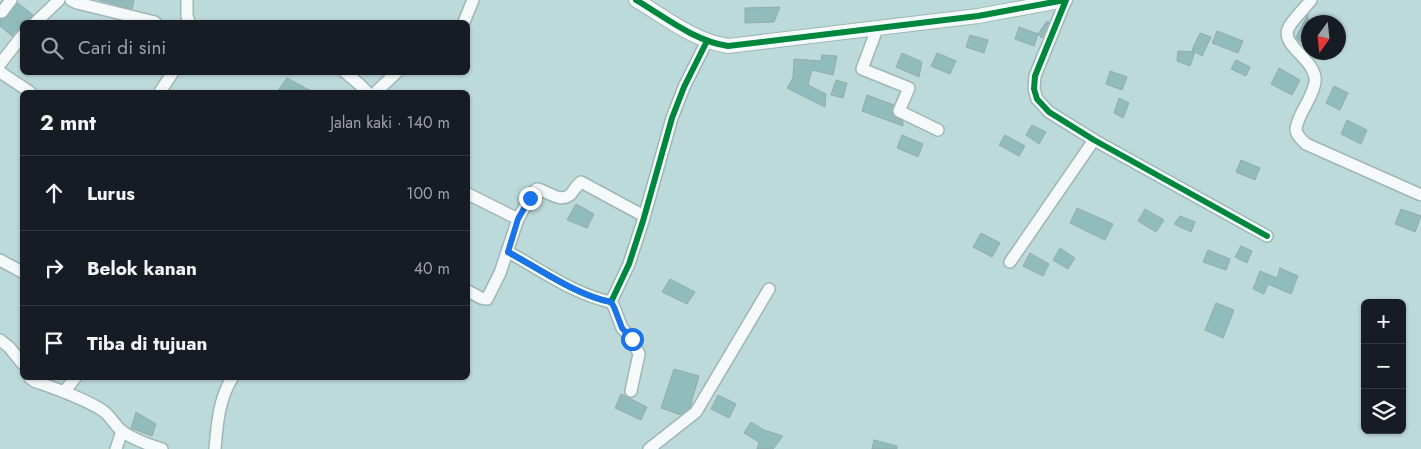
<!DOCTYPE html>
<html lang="id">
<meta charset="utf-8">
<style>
body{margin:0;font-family:Jost,sans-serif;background:#242831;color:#f1f3f6}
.controls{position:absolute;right:15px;bottom:15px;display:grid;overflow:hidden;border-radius:8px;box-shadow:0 1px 4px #0004}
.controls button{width:45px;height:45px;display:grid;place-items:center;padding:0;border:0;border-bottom:1px solid #363941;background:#171b24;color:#f1f3f6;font:25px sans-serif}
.compass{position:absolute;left:1301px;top:15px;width:45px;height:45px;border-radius:50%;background:#171b24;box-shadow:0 1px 4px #0004;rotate:195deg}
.stop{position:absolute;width:15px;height:15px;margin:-11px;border:4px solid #1a73e8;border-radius:50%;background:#fff}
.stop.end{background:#1a73e8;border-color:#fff;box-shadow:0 1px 5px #0008}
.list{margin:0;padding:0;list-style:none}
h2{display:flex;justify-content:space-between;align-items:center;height:65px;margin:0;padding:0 20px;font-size:21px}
h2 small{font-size:16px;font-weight:400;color:#9ea1a6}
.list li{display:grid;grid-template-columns:32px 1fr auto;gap:15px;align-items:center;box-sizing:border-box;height:75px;padding:0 20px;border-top:1px solid #363941}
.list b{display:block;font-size:19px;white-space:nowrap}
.list em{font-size:16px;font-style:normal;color:#9ea1a6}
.icon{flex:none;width:28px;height:28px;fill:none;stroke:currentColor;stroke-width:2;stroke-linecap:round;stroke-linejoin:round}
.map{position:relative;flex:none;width:1421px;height:449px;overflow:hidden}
.search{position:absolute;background:#171b24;box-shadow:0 1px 4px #0004;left:20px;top:20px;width:450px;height:55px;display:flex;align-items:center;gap:12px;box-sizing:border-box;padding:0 18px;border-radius:8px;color:#9ea1a6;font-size:19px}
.panel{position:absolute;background:#171b24;box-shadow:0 1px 4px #0004;left:20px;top:90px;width:450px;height:290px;border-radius:8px}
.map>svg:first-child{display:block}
.building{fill:#91bcbc;stroke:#94abab}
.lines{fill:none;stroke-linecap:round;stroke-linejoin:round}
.minor-casing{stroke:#9fb6b6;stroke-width:14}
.tertiary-casing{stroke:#9fb6b6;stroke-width:16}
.minor{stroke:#f5f9f9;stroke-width:11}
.tertiary{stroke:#f5f9f9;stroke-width:14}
.cycleway-casing{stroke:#f4fefe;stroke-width:9}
.cycleway{stroke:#00873e;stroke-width:6}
.route{stroke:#1a73e8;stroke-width:6}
</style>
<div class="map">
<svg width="1421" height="449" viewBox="0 0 1421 449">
<rect width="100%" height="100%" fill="#bddada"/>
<g class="building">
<polygon points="99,0 134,0 132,9"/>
<polygon points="18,3 33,15 29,19 29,22 22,22 22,28 16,31 12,36 0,26 0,19 6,18"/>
<polygon points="780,7 774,22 745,23 745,8"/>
<polygon points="1308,14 1308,46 1298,40 1296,37"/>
<polygon points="1047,21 1049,22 1042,38 1038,34"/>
<polygon points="1019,27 1038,34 1034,46 1015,39"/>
<polygon points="1217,31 1243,41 1238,53 1212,43"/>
<polygon points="1200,33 1211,37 1202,56 1192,50"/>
<polygon points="970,35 988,40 984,53 966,47"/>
<polygon points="1178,51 1195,52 1190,66 1177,61"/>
<polygon points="902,53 922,62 919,77 896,67"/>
<polygon points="937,53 956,61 950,74 931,66"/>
<polygon points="822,55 837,56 833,75 812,70 808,85 826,94 825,107 787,88 793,78 794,59 821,61"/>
<polygon points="1236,60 1250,67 1246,76 1231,69"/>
<polygon points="1279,68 1300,80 1292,95 1271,84"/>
<polygon points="1110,71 1127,77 1122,90 1106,84"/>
<polygon points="287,78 313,92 277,92"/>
<polygon points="836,80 847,83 843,98 831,95"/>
<polygon points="1334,86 1348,93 1340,110 1326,103"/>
<polygon points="867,95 894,105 892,111 893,115 903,121 903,126 862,111"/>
<polygon points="1119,98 1129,103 1123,118 1114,113"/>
<polygon points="1347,120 1367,130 1361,144 1341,134"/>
<polygon points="1032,125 1046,132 1039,144 1026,135"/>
<polygon points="902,135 923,144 918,157 897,148"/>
<polygon points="1005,135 1025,146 1019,156 999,145"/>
<polygon points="1241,160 1260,168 1255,180 1236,172"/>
<polygon points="576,204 594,214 587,228 567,220"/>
<polygon points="1077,208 1113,224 1105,240 1070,223"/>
<polygon points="1145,209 1164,220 1156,232 1138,221"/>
<polygon points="1401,209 1421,216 1415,232 1395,224"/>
<polygon points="1180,216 1195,222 1191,232 1174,224"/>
<polygon points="981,233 1000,243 992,257 973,247"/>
<polygon points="1241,246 1252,251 1247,263 1235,257"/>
<polygon points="1060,248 1075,258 1068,269 1053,260"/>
<polygon points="1208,250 1230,259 1226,270 1203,262"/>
<polygon points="1030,253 1049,264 1043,276 1023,266"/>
<polygon points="1280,268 1298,276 1291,294 1268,284 1264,294 1253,289 1260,271 1277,278"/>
<polygon points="670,279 695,292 687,304 662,292"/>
<polygon points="1216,303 1234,310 1223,338 1205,330"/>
<polygon points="674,369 699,376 691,403 692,403 690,407 681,415 661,408"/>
<polygon points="621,394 647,407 641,420 615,408"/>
<polygon points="718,395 736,404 729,418 711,409"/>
<polygon points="136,412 156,424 152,436 131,428"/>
<polygon points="751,422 764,430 783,436 773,449 757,449 759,442 744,433"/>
<polygon points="874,440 897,446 897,449 872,449"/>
</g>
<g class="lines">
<g class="minor-casing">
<g id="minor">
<polyline points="71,0 77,3 155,22"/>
<polyline points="187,0 187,16 189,22"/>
<polyline points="1066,0 1035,76 1034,89 1037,99 1049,112 1094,140 1267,236"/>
<path d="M1311,0C1305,8 1294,18 1289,27C1278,45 1318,60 1315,82C1313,98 1297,115 1296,129C1296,135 1302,140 1306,144L1421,195"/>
<polyline points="2,12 11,0"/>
<polyline points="36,22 59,0"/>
<polyline points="464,22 473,0"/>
<polyline points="877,29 862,69 909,88 899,111 938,130"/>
<polyline points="0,64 22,36"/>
<polyline points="0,72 30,92"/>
<polyline points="345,72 359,84 367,92"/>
<polyline points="160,92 173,72"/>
<polyline points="376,92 397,72"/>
<polyline points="468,194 518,219"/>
<path d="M508,252C540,269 575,295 611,302L629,264L643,221L672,118L684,87L707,41"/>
<polyline points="0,260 22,272"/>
<polyline points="1010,262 1094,140"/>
<path d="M468,291L481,298L487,299L500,273L518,219L533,192L537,189C548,191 560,204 571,194C574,190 577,185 581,182L644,216"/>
<polyline points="611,302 614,307 622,328 632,339 639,354 631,391"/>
<polyline points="0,340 9,347 22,363"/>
<path d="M30,378L34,381C56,389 81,397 102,410C111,416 115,426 123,432C135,440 149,445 162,449"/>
<polyline points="64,392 75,378"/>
<polyline points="116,449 122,431"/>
<path d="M215,449C217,424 219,399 232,378"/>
<polyline points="649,449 696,412 769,289"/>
</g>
</g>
<g class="tertiary-casing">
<path id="tertiary" d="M636,0C665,17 694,41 728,46L978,16L1065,0"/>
</g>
<use href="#minor" class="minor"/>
<use href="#tertiary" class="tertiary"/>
<g class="cycleway-casing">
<g id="cycleway">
<path d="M636,0C665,17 694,41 728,46L978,16L1065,0"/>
<polyline points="1066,0 1035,76 1034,89 1037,99 1049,112 1094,140 1267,236"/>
<path d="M508,252C540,269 575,295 611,302L629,264L643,221L672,118L684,87L707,41"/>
</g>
</g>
<use href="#cycleway" class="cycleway"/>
</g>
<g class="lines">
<path class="route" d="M530,198L518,219L508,252C540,269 576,295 611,302L614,307L622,328L632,339"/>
</g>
</svg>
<div class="controls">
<button>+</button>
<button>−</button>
<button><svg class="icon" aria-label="layers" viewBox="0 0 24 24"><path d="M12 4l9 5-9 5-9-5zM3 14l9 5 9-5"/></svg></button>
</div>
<svg class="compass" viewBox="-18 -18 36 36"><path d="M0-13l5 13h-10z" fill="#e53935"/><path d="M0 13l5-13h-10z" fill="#9ea1a6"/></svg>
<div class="stop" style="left:632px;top:339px"></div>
<div class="stop end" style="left:530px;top:198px"></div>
<div class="search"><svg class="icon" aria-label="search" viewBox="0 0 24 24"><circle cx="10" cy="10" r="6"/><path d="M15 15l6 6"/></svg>Cari di sini</div>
<section class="panel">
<h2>2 mnt<small>Jalan kaki · 140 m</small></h2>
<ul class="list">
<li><svg class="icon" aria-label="ahead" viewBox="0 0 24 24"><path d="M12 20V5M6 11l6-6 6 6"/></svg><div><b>Lurus</b></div><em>100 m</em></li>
<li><svg class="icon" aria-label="right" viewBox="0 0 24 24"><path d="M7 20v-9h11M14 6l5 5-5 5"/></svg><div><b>Belok kanan</b></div><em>40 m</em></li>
<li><svg class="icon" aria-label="arrive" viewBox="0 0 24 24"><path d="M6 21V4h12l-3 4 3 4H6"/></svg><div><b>Tiba di tujuan</b></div></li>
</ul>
</section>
</div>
